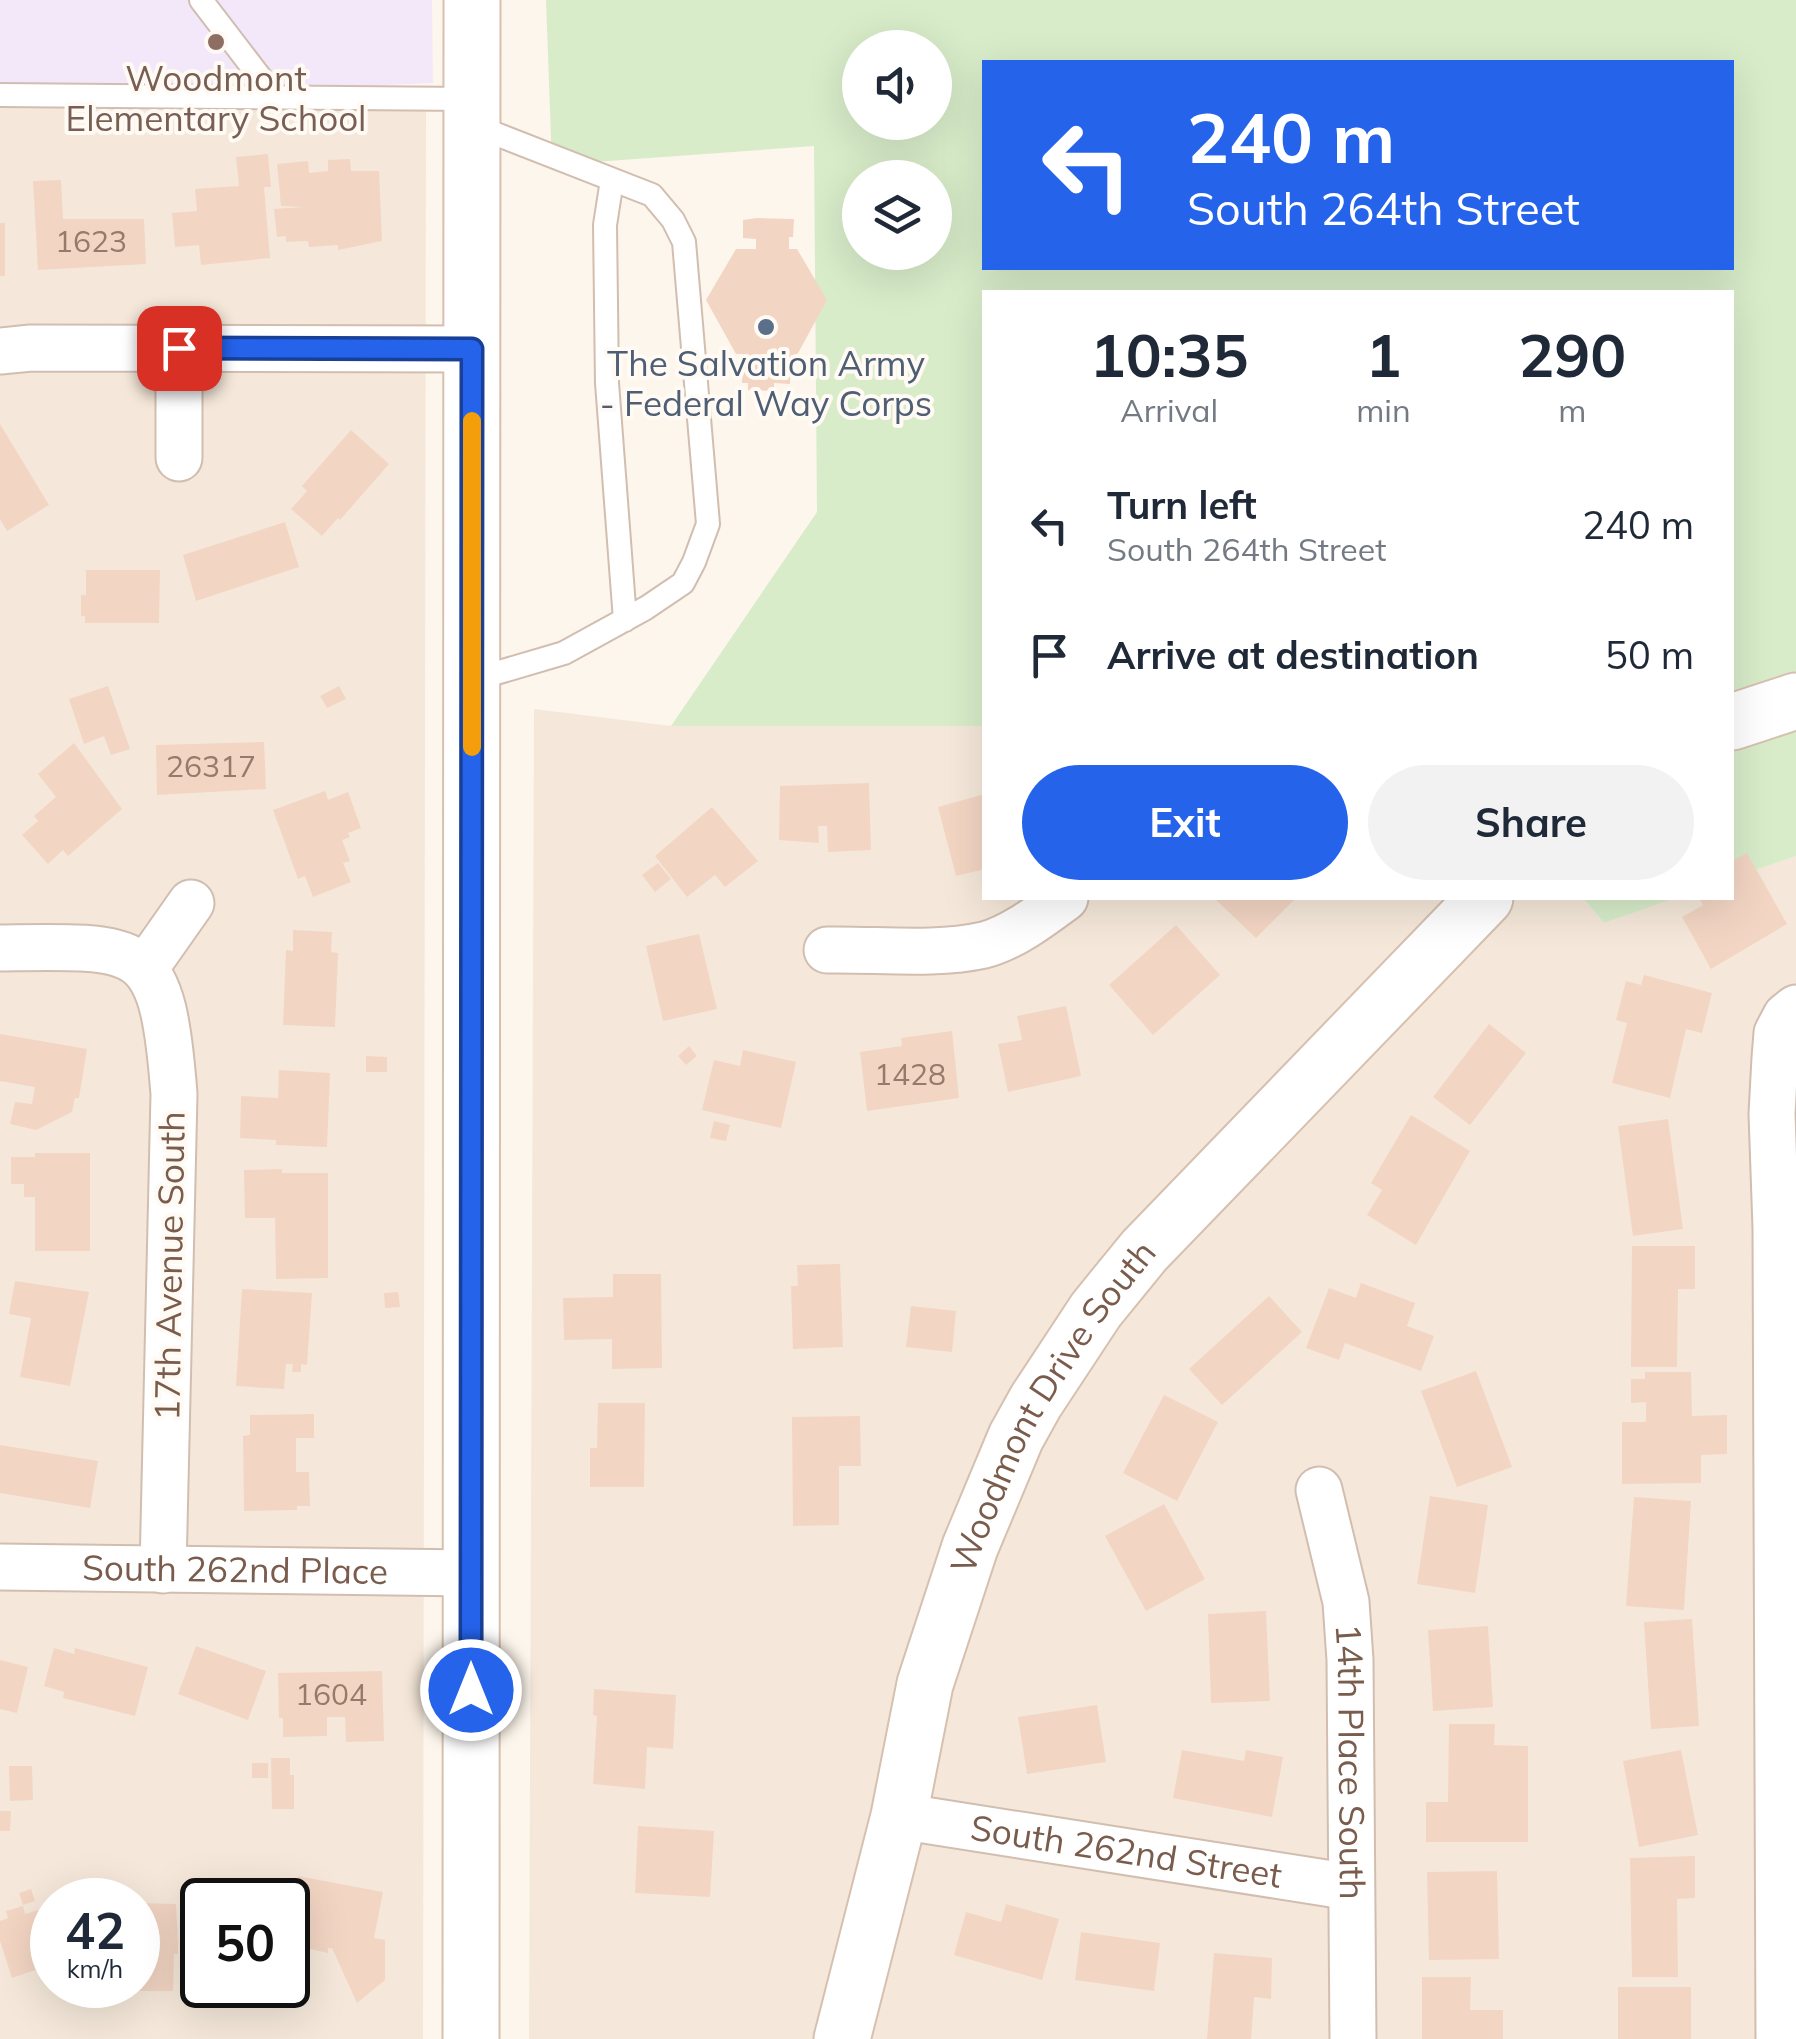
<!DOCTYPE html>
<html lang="en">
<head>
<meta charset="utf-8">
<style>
	body { margin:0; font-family:Mulish,sans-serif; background:#f2f2f3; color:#1f2937; height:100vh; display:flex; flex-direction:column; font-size:38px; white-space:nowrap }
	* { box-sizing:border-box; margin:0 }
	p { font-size:32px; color:#747a83 }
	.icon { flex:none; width:55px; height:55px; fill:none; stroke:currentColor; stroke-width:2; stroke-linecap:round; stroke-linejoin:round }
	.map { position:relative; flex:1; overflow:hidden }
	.sheet { position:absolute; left:982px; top:290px; width:752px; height:610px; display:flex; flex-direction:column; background:#fff; border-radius:0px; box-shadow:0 10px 40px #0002 }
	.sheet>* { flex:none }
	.top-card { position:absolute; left:982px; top:60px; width:752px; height:210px; border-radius:0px; box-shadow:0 10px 40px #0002; background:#2563eb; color:#fff; overflow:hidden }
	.fabs { position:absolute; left:842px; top:30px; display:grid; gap:20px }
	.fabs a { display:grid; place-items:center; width:110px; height:110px; border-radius:50%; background:#fff; box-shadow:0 10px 40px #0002; font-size:50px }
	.speed { position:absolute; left:30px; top:1878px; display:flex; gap:20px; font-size:50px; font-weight:700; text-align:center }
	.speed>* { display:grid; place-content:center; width:130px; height:130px; border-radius:50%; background:#fff; box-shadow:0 10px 40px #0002; line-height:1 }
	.speed small { font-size:25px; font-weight:400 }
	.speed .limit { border:5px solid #111; border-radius:15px; background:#fff; color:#111 }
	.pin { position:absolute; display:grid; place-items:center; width:85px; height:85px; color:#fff; margin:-42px; border-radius:20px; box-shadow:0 5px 15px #0006 }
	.me { position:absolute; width:110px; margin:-55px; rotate:0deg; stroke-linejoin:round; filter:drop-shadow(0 0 8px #0008) }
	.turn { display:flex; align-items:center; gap:35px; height:210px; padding:0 40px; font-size:45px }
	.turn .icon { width:130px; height:130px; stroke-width:2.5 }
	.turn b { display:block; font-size:70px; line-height:85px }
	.eta { display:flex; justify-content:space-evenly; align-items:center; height:170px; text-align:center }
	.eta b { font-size:60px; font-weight:700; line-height:70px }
	.cta { display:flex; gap:20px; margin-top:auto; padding:20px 40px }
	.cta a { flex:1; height:115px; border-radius:60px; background:#2563eb; color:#fff; font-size:40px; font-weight:700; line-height:115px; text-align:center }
	.cta a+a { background:#f2f2f3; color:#1f2937 }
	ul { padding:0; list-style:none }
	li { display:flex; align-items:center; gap:30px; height:130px; padding:0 40px }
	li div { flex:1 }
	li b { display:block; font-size:38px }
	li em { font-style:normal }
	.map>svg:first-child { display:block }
</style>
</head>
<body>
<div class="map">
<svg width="1796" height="2039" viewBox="0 0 1796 2039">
	<rect width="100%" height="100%" fill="#fdf6ec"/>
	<path fill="#f5e8da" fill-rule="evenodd" d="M426,99l-3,1940h-423v-1932zM52,1900h86v85h-86zM202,1900h86v85h-86z
		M534,709l137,17h314v172h598l21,25 72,-25h56l1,-20 63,-22v1183h-1267z"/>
	<path fill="#f3e8fa" d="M0,0h432l1,83 -433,19z"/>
	<path fill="#d8ecc9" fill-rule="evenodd" d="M546,0h1250v856l-63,22 -1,-586h-747v434h-314l146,-214 -3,-366 -262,19zM860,48h75v74h-75zM985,62h747v206h-747zM860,178h75v74h-75z
		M1583,898h93l-72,25z"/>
	<path fill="#f3d5c3" d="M268,154l3,33h-7l6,71 -69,7 -2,-20 -24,2 -3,-34 25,-2 -2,-22 44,-3 -3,-29z
		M350,159l1,12h28l3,70 -44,9v-5l-29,2 -1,-6 -22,1v-6l-9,1 -3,-28 29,-2 -22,-1 -4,-42 31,-3 1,12 19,-2v-11z
		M61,180l2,39h81l2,45 -108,6 -5,-89z
		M757,218l37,1 -1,18h-4v12h8l30,51 -30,55h-6l-1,29 -16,-1v8l-26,-1v-7h-6l1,-29h-7l-30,-54 30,-51h20v-10l-13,-1v-18z
		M0,223h5v53h-5z
		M0,424l49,81 -42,26 -7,-12z
		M351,430l38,34 -49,56 -2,-2 -16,18 -31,-27 16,-18 -5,-5z
		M285,522l14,45 -103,34 -13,-46z
		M86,570h74l-1,53h-74v-7h-4v-21h5z
		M108,686l22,63 -19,6 -7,-19 -20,8 -15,-45z
		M339,686l7,13 -19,9 -7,-12z
		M264,742l2,47 -109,6 -1,-50z
		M74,743l48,66 -54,47 -5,-6 -15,14 -26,-29 16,-14 -4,-5 22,-19 -18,-23z
		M869,783l2,67 -43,2 -1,-26h-9l1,17 -40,-3 1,-54z
		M325,791l3,9 20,-8 13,36 -13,5 2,4 -8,3 8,21 -7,2 8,19 -38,15 -8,-21 -7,3 -25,-69z
		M985,794v75l-29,7 -18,-69z
		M712,807l46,54 -33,26 -10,-12 -28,22 -32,-41z
		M1747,853l40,71 -76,45 -29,-52 21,-12 -4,-7h33v-37z
		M658,863l13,16 -16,13 -13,-17z
		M1214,898h82l-40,40z
		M1176,925l44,50 -67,60 -44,-50z
		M293,930l39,2 -1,20 7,1 -3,74 -52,-2 3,-75 7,1z
		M699,934l18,75 -54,12 -17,-75z
		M1644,975l68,18 -10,40 -16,-4 -16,69 -58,-15 15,-60 -11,-3 10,-39 15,4z
		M1066,1006l15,70 -73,16 -10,-48 24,-4 -5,-24z
		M1489,1024l37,29 -56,72 -37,-28z
		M952,1031l7,67 -92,13 -7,-59 42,-6 -1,-8z
		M0,1034l87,15 -8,49h-4l-3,14 -36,18 -26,-6 5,-22 17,2 3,-17 -35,-6z
		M689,1046l8,10 -11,9 -8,-9z
		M743,1050l53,12 -15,66 -79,-18 12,-50 26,6z
		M366,1056l21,1v15h-21z
		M279,1070l51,3 -3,74 -51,-2v-5l-36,-2 1,-42 37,2z
		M1411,1115l59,36 -54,94 -49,-30 15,-25 -11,-7z
		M1668,1119l15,110 -50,7 -15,-110z
		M714,1121l16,4 -4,16 -16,-3z
		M35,1153h55v98h-55v-54h-11v-13h-13v-27h24z
		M282,1169v4h46v105l-52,1 -1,-61h-30l-1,-48z
		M1632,1246h63v43h-17l-1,78h-46z
		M840,1264l3,83 -50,2 -2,-63h7l-1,-21z
		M613,1274h48l1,94 -50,1v-30l-48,1 -1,-42 50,-1z
		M15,1281l74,11 -19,94 -50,-9 11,-59 -22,-4z
		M1361,1283l54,20 -8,23 27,10 -13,35 -76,-28 -6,17 -33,-12 23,-60 27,10z
		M242,1289l70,4 -5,72 -6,-1v8h-9l1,-8h-7l-2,25 -48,-3z
		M398,1292l2,15 -15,1 -1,-15z
		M1269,1296l33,36 -80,73 -33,-36z
		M911,1306l45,5 -4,41 -46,-5z
		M1476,1371l36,96 -55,20 -36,-96z
		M1645,1372h46l1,44 35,-1v39l-26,1v28l-79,1v-62h24v-20l-15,1v-24h14z
		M1164,1395l54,27 -41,79 -54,-28z
		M598,1403h47l-1,84h-54v-39h7z
		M314,1414v24h-18v34h13l1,34h-13v4l-53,1 -1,-75 7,-1v-20z
		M860,1416l1,50h-22v59l-46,1 -1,-109z
		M0,1445l98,16 -8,47 -90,-15z
		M1430,1496l58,9 -13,88 -58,-9z
		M1634,1497l57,4 -7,109 -58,-4z
		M1164,1504l41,75 -59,32 -41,-75z
		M1266,1611l4,90 -59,2 -3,-89z
		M1692,1619l7,107 -48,3 -7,-107z
		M1488,1626l5,81 -60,4 -5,-81z
		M196,1646l70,25 -18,49 -70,-26z
		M54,1648l20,6 1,-6 73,19 -13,49 -72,-18 1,-6 -20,-6z
		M0,1660l28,7 -11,46 -17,-4z
		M382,1671l2,70 -38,1 -1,-25h-18v19l-44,1v-19h-4l-1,-45z
		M594,1689l82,6 -3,54 -26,-2 -2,42 -52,-5 4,-68 -4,-1z
		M1097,1705l9,57 -79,12 -9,-57z
		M1449,1724h46l-1,21 34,1v96h-102v-40h22z
		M1182,1750l62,11 2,-11 37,7 -11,60 -99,-19z
		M1681,1750l17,85 -59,12 -16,-86z
		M271,1758h19v17h4v34h-22z
		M252,1763h16v15h-16z
		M9,1766h23l1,34 -23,1z
		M0,1811h11l-1,20h-10z
		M638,1826l76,5 -4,66 -75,-4z
		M1695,1856v42l-18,1 1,78h-46l-2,-119z
		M1497,1871l2,88 -70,1 -2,-88z
		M298,1876l85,16 -9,46 11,2v40l-28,23 -25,-55h-4v5l-31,-7 5,-29 -9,-1z
		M31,1889l4,12 -12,4 -4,-12z
		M138,1903l38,1 2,43v7h-4l-1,37h-34z
		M1006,1904l53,15 -17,61 -88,-25 12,-43 35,10z
		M23,1906l2,8 27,-8v48l-11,4 3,9 -32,11 -12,-37v-20l8,-3 -2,-7z
		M1081,1932l79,11 -6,48 -79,-11z
		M1214,1953l58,5 -1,41 -17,-2 -3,42h-44z
		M1422,1977h49l-1,33h33v29h-81z
		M1618,1987h73v52h-73z"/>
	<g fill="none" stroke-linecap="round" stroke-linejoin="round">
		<defs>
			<path id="lane" d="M201,0l75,98
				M0,95l472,4
				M612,180l-7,45 2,158 18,237
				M472,680l92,-27 82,-45 37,-25 11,-21 14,-38 -24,-282 -11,-22 -21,-25 -179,-70"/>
			<g id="street">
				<path d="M179,348v110"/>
				<path d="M0,351l31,-3 441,1"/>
				<path d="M0,948c145,-2 162,-8 174,146l-11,476"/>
				<path d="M827,950c51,-1 108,6 157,-5 28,-7 58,-30 81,-47"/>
				<path d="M146,967l45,-64"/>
				<path id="s1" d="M1319,1490l27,112 4,58 3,379"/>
				<path id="s2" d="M0,1567l471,6"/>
				<path id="s3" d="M899,1816l452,71"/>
				<path d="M1779,2039l-3,-811 -4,-114 3,-56 2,-25 9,-17 10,-8"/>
			</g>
			<g id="secondary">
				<path d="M1732,722l64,-21"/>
				<path d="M471,2039l1,-2039"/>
				<path id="s4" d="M842,2039l57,-223 26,-132 45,-137 46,-110 20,-36 60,-91 48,-59 341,-353"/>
			</g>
		</defs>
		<use href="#lane" stroke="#d1beb0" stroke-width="26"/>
		<use href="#street" stroke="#d1beb0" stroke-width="49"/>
		<use href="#secondary" stroke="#d6c0b0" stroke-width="59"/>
		<use href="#lane" stroke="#fff" stroke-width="22"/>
		<use href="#street" stroke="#fff" stroke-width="45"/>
		<use href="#secondary" stroke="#fff" stroke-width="55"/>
	</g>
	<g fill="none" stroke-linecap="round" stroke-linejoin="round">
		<defs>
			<path id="route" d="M179,348l293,1 -1,1341"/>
		</defs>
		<use href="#route" stroke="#184099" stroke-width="25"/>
		<use href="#route" stroke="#2563eb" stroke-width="18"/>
		<path stroke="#f59e0b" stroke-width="18" d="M472,421v326"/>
	</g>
	<circle fill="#8d6e63" stroke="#fffaf3" stroke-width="4" cx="216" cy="42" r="10"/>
	<circle fill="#5c6f8a" stroke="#fffaf3" stroke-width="4" cx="766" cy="327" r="10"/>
	<g text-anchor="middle" stroke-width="8" stroke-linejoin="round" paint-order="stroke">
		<g font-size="30" fill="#987a6a">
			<text x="91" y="252">1623</text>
			<text x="211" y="777">26317</text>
			<text x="910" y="1085">1428</text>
			<text x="331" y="1705">1604</text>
		</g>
		<g font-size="35" fill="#785e54" stroke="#fffaf3">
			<text x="216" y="91">Woodmont<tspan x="216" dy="40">Elementary School</tspan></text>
		</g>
		<g font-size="35" fill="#4e5e75" stroke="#fffaf3">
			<text x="766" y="376">The Salvation Army<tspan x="766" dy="40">- Federal Way Corps</tspan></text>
		</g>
		<g font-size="35" fill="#7a5c4d" stroke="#fffaf3">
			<text transform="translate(170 1266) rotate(-89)" y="12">17th Avenue South</text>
			<text dy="12" stroke="none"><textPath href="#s4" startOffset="672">Woodmont Drive South</textPath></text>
			<text dy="12" stroke="none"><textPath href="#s2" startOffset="235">South 262nd Place</textPath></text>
			<text dy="12" stroke="none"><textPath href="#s1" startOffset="275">14th Place South</textPath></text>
			<text dy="12" stroke="none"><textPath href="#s3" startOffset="230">South 262nd Street</textPath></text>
		</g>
	</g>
</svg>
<div class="fabs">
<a><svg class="icon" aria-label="sound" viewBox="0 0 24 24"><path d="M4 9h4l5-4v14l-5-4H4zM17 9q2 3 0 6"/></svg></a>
<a><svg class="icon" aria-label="layers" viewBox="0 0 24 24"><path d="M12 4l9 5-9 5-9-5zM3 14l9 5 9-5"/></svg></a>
</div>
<div class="speed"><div>42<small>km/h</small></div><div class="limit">50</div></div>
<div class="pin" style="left:179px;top:348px;background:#d93025"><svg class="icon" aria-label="arrive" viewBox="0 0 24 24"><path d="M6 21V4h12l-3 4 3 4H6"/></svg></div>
<svg class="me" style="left:471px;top:1690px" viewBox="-20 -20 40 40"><circle r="17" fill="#2563eb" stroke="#fff" stroke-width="3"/><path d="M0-11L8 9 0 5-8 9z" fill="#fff"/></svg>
<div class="top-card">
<div class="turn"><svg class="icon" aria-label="left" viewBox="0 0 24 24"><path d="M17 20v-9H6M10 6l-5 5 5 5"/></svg><div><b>240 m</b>South 264th Street</div></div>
</div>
<section class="sheet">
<div class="eta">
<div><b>10:35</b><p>Arrival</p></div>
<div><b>1</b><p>min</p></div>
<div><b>290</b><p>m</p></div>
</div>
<ul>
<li><svg class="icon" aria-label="left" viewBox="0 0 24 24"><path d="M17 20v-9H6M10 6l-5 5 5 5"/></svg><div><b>Turn left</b><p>South 264th Street</p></div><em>240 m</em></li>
<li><svg class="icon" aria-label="arrive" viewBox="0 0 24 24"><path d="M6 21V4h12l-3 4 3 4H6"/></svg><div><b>Arrive at destination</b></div><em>50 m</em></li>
</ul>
<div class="cta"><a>Exit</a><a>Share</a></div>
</section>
</div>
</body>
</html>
